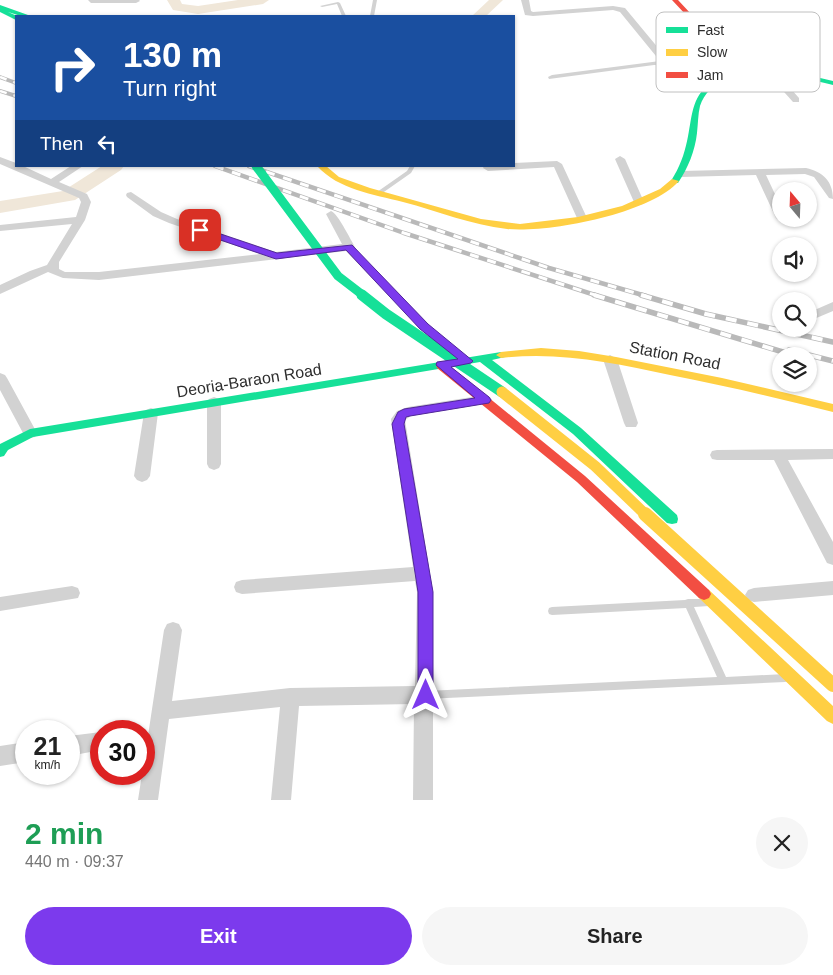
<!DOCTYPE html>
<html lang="en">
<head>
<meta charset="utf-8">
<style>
	body { margin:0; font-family:Helvetica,sans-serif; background:#f6f6f6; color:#222; height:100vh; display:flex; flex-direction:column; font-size:19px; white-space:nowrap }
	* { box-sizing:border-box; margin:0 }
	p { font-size:16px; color:#767676 }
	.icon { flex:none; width:28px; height:28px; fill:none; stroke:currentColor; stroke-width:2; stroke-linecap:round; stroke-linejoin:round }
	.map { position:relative; height:800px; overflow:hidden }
	.sheet { display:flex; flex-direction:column; background:#fff; flex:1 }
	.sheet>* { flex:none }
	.banner { position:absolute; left:15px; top:15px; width:500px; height:152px; border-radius:0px; box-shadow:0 1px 4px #0004; background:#1a4fa0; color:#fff; overflow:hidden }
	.needle { width:32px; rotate:341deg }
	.tools { position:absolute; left:772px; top:182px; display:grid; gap:10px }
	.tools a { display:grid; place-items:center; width:45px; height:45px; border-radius:50%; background:#fff; box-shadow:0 1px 4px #0004; font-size:25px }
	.speed { position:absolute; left:15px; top:720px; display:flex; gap:10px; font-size:25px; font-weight:700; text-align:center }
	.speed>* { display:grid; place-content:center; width:65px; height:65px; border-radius:50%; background:#fff; box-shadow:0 1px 4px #0004; line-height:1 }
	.speed small { font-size:12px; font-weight:400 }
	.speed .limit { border:8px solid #d22; background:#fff; color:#111 }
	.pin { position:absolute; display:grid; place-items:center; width:42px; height:42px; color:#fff; margin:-21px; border-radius:10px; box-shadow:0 2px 8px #0006 }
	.me { position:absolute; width:55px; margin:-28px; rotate:0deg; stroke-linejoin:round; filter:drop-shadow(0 0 4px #0008) }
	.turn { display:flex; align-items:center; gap:18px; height:105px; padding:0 25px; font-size:22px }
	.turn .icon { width:65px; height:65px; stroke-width:2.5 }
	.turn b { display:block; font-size:35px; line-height:42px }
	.then { display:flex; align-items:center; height:48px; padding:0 25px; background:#0003; gap:10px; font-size:19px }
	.round { display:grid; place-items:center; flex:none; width:52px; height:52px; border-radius:26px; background:#f6f6f6 }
	.summary { display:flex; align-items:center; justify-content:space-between; height:85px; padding:0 25px }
	h1 { font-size:30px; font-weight:800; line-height:38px; color:#1e9e55 }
	.cta { display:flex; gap:10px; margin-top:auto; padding:10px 25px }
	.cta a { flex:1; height:58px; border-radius:30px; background:#7c3aed; color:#fff; font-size:20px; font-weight:800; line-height:58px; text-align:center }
	.cta a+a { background:#f6f6f6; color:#222 }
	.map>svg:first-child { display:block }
</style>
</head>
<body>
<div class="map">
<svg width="833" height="800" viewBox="0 0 833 800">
	<rect width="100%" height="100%" fill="#fff"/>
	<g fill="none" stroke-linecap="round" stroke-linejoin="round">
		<path fill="#f0e7d9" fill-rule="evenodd" d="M167,0h13l2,4 16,2 40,-6h31l-6,4 -65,10 -25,-4z
			M489,0h14l-17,16h-14z
			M102,166h22l-3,4 -46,30 -75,13v-12l63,-10z"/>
		<path fill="#d2d2d2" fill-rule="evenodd" d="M373,0h4l-3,16h-4z
			M338,2l2,1 6,13h-4l-5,-12 -15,3 -2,-1z
			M410,166h5l-4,7 -30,21h-4v-2l30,-21z
			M688,599h18l3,1 1,3 -1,3 -15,1 32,70 59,-3 3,1 2,3 -2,3 -3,1 -359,17 -3,-1 -2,-3 2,-3 3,-1 291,-14 -31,-69 -134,7 -3,-1 -1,-3 1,-3 3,-1 133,-7z"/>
		<path fill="#d2d2d2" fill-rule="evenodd" d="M88,0h51l1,1 -4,2h-45z
			M521,0h8l2,11 2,1 80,-6 12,2 44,53 60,2 4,2 -4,2 -75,-2 -105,14 -1,-2 4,-2 108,-14 -40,-49 -7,-2 -80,6 -8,-1z
			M768,70h6l25,28v4h-6l-25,-28z
			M620,156l5,3 19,43 -1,2 -4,1 -5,-3 -19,-43z
			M0,157l16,6v3h7l28,13 20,-13h12l-24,16 28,12 4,8 -6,18 -26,42v7l6,3h34l161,-18 -91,-31 -16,-7 -26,-19 -1,-2 1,-2 4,-1 30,20 16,7 99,33 66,-8 -16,-30 5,-3c7,2 21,32 27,41l81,83 -6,4 -4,-1 -83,-87 -247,29 -36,-2 -15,-6 -48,22v-9l30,-14 17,-6 25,-41 -72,7v-6l76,-8 5,-15 -2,-4 -79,-34z
			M557,161l5,3 25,54 -1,2 -4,1 -5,-3 -23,-51 -66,4 -5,-3 1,-2h30v-3z
			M806,168c17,4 27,13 27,31l-4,-1 -15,-21 -9,-3 -39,1 15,32v12h5l-5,2 -5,-3 -20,-43 -75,2 -5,-3 5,-3z
			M833,302v9l-19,8 -5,-3 1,-4z
			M610,355l7,4 21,64 -2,4h-10l-2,-4 -21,-64z
			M0,373l5,2 2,3 30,55 -2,4 -5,1 -5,-1 -2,-4 -23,-43z
			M485,395l5,2 2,3 -2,3 -79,13 -6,4 28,172v98l2,5 -2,5v100h-20l1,-96 -115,2 -8,94h-20l9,-93 -111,12 -11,81h-20l4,-26h2v-12l20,-132 3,-6 6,-2 6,2 3,6 -10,71 118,-13 125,-2 2,-94 -2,-11 -173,13 -6,-2 -2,-5 2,-5 6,-2 171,-13 -22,-148 6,-8 11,-4z
			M214,397l5,2 2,3v62l-2,4 -5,2 -5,-2 -2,-4v-62l2,-3z
			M151,408l5,2 2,3 -8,63 -3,4 -5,2 -5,-2 -3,-4 10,-63 2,-3z
			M833,449v10l-45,1 45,82v23l-6,-2 -53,-103h-57l-5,-1 -2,-4 2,-4 5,-1z
			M833,581v14l-79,7 -6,-2 -3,-5 3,-5 6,-2z
			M72,586l6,2 2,5 -2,5 -78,13v-14z
			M101,732v18l-32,6v-20z
			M26,742v20l-26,4v-20z"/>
		<path fill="#16e098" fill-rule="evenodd" d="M0,5l28,10 1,1h-8l-13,-4 9,4 -1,4 -16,-8z
			M758,70l41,3 34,8v4c-36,-9 -116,-28 -133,21 -2,8 -2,18 -3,27 -2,18 -9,35 -19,50h-6l-1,-2c37,-56 -6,-101 87,-111z
			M501,352l4,1 1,2 -1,2 -13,3 89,68 96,87 1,4 -1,4 -5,1 -5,-1 -94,-89 -93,-72 -447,75 -25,13 -4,6 -4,1v-13l30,-15z"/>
		<path fill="#ffcf43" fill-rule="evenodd" d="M317,166h9l13,11 31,11 111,31 39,5 58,-7 44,-11 38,-17 12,-10 7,2c-29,33 -130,52 -172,48 -36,-4 -69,-18 -104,-27 -30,-8 -64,-12 -86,-36z
			M541,348l38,3 37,6 106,21 111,26v8c-54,-14 -108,-26 -163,-37 -56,-12 -111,-24 -169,-17l-5,-3 5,-3z
			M704,588l5,2 124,116v18l-6,-3 -128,-123 -2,-4 2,-4z"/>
		<path fill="#f24e42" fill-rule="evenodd" d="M672,0h6l27,29 33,44v2h-4l-33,-44z
			M441,361l4,1 140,114 124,114 2,4 -2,4 -5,2 -5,-2 -122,-116 -140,-114 -1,-3z"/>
		<defs>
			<path id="rail-far2" d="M0,77l16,6
				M0,91l16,5"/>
			<path id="rail-far1" d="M215,166l189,67 194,63
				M249,166l300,102 97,28"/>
			<path id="rail" d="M594,295l202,61
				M641,295l65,19 127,28
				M789,350l44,11"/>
		</defs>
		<use href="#rail-far2" stroke="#b9b9b9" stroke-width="4"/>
		<use href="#rail-far1" stroke="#b9b9b9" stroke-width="4.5"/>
		<use href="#rail" stroke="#b9b9b9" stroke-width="5.5"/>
		<use href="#rail-far2" stroke="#fff" stroke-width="2.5" stroke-dasharray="7" stroke-linecap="butt"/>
		<use href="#rail-far1" stroke="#fff" stroke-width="3" stroke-dasharray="9" stroke-linecap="butt"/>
		<use href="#rail" stroke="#fff" stroke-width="4" stroke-dasharray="11" stroke-linecap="butt"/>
		<path stroke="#16e098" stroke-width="9" d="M256,166l82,110 26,20"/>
		<path stroke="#16e098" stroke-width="11" d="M362,295l24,19 116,78"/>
		<path stroke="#ffcf43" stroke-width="11" d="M502,392l93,74 51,49"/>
		<path stroke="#ffcf43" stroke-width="14" d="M645,514l188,171"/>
	</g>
	<path fill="#7c3aed" stroke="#51269a" d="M200,227l77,26 75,-8 76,79 45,37 -2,2 -20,4 38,30 2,3 -2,3 -79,13 -4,1 -2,7 29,168v103l-2,5 -5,2 -6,-2 -2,-5v-103l-26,-168 6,-12 6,-3 71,-11 -39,-33 1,-3 21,-3 -38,-30 -74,-79 -70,9 -79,-27 -1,-2z"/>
	<g text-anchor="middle" stroke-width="5" stroke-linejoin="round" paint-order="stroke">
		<g font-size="16" fill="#2d2d2d" stroke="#fff">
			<text transform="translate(675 355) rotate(11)" y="6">Station Road</text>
			<text transform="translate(249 380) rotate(-9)" y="6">Deoria-Baraon Road</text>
		</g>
	</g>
	<rect x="656" y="12" width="164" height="80" rx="8" fill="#fff" stroke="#c0c0c0" stroke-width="1"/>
	<rect x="666" y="27" width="22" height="6" fill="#16e098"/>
	<rect x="666" y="49" width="22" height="7" fill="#ffcf43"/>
	<rect x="666" y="72" width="22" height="6" fill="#f24e42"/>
	<g font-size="14" fill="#2d2d2d">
		<text x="697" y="35">Fast</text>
		<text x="697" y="57">Slow</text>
		<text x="697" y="80">Jam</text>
	</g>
</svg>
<div class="tools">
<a><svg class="needle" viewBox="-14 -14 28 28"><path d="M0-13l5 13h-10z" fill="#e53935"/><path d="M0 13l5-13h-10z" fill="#767676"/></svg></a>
<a><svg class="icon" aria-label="sound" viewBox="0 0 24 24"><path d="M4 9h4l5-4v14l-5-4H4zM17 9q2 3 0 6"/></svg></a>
<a><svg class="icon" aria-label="search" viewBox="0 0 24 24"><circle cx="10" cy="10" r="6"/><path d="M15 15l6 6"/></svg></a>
<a><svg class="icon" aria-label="layers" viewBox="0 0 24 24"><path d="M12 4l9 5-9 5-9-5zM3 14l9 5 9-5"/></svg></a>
</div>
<div class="speed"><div>21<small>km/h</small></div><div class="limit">30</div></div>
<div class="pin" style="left:200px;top:230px;background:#d93025"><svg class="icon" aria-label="arrive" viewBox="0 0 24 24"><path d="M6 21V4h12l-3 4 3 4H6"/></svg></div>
<svg class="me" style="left:426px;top:695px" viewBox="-20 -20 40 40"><path d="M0-17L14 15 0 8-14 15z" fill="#7c3aed" stroke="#fff" stroke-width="4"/></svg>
<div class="banner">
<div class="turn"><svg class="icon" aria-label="right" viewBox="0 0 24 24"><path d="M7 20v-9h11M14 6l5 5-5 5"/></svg><div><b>130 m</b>Turn right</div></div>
<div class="then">Then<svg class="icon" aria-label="left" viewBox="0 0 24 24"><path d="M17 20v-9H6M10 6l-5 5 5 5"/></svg></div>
</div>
</div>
<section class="sheet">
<div class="summary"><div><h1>2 min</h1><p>440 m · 09:37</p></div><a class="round"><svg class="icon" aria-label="close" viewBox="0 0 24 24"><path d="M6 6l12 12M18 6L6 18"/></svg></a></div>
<div class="cta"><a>Exit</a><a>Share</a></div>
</section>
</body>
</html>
